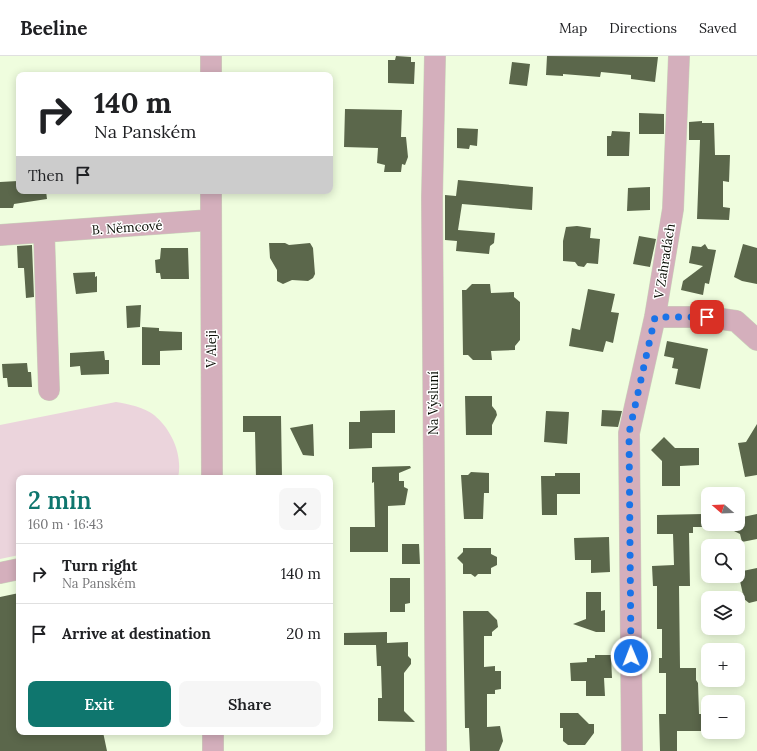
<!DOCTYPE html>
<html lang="en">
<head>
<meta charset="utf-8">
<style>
	body { margin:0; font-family:Lora,serif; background:#f6f6f6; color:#202124; height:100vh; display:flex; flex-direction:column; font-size:15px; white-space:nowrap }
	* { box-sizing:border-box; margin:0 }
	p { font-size:13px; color:#757577 }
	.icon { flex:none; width:22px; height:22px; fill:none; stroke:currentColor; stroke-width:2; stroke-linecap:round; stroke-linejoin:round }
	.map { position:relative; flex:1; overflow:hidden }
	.details { position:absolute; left:16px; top:419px; width:317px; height:260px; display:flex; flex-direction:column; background:#fff; border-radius:8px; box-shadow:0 2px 10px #0003 }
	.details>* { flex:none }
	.hud { position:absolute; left:16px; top:16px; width:317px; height:122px; border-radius:8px; box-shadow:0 2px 10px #0003; background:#fff; color:#202124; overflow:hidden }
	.needle { width:26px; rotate:289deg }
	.fabs { position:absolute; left:701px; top:431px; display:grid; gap:8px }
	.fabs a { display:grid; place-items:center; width:44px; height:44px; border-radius:8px; background:#fff; box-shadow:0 2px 10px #0003; font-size:20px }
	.pin { position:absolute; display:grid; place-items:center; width:34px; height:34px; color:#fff; margin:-17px; border-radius:8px; box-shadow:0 2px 6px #0006 }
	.me { position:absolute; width:44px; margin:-22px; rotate:359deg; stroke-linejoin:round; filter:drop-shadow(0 0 3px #0008) }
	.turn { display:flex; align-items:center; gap:14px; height:84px; padding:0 12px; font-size:18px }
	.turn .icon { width:52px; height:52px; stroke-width:2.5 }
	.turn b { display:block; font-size:28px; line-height:34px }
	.then { display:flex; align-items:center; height:38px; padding:0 12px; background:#0003; gap:8px; font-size:15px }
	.round { display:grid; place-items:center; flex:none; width:42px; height:42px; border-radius:8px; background:#f6f6f6 }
	.overview { display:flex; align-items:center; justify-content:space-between; height:68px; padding:0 12px }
	h1 { font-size:24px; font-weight:600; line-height:30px; color:#0f766e }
	.cta { display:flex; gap:8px; margin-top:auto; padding:8px 12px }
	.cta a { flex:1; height:46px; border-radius:8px; background:#0f766e; color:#fff; font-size:16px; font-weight:600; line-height:46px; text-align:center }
	.cta a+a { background:#f6f6f6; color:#202124 }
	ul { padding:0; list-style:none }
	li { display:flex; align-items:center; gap:12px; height:60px; padding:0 12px; border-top:1px solid #e0e0e0 }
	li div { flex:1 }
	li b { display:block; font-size:15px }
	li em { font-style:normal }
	header { display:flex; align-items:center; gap:24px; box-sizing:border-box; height:56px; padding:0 20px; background:#fff; border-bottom:1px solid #e0e0e0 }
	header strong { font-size:19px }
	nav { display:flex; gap:22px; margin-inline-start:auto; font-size:14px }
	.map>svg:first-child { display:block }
</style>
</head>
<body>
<header>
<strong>Beeline</strong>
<nav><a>Map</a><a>Directions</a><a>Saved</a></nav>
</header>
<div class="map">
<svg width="757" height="695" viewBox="0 0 757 695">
	<rect width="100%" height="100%" fill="#effdde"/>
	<path fill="#ebd4dc" d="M116,346c12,2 28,5 38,13 18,15 29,40 24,63h-159v77l-19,4v-134z"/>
	<path fill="#5b674b" d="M396,0l15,1v5h4l-1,22 -26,-1v-23h7z
		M547,0l111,1 -3,25 -24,-3v-4l-30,-3 -1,5 -37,-3v2l-17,-1z
		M512,6l18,2 -3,22 -18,-2z
		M345,53l57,1 -1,27h5l2,20 -3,8 -3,-1 -1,8h-17l1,-7 -8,-2 1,-15 -34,-1z
		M639,57l25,1v20h-25z
		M702,65v2h12l1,32h15l-1,27 -6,-1v26l7,1 -1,12 -32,-1 3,-79h-11v-18z
		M457,72l21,1 -1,17 -7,-1 -1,4 -12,-1z
		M612,75l18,1 -1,24h-22v-20h4z
		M458,124l75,7 -1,23 -70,-6 -4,26 37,3 -1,10 -4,3 -1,8 -33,-3 2,-20 -1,10 -12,-1v-45l11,1z
		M18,125v10h28l1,8 -33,5 -1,4h-13v-26z
		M650,131v23l-23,1 1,-23z
		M577,170l14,2 -1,10 10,1 -2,25 -11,-1 -3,4 -6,-1 -3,-4 -12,-1v-20l3,-14z
		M639,180l17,3 -6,28 -17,-3z
		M269,187h16l4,2 21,-2 3,5 2,26 -2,4 -5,3 -16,-1 -9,4 -6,-3v-11l-7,-12z
		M705,188l3,5 8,1 -7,34 -4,-1 -2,12 -22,-5 2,-9 20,-15 -14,-3 3,-17 9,1z
		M743,188l14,4v36l-15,-3 -8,-4z
		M32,189l2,52 -8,1 -2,-30h-6l-1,-22z
		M161,192h27l1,31h-28l-1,-6h-4l-1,-13 5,-1z
		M95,216v5l2,-1v16l-21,2 -3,-21z
		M472,228h18l1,9 23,-1v5l6,5v38l-5,6v4l-24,1 1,9h-19l-5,-5h-5l-1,-65h4z
		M588,233l27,5 -4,18 8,1 -6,30 -7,-2 -3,11 -34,-6 3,-18 8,2z
		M141,249l-1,22 -13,1 -1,-22z
		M142,271l17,1v3l23,1v18l-22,1v14h-18z
		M667,285l41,8 -8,40 -25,-5 3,-15 -6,-1 2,-10 -10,-2z
		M104,295l1,9h4v14l-28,1 -1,-9 -10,1v-14z
		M27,307l1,9h3l1,15h-24l-1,-9h-4l-1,-14z
		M465,340h27v10l4,5 1,4 -5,10v10h-26z
		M395,354v23h-23v15l-23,1v-27h11v-11z
		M602,354l20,1 -4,16 -17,-1z
		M546,355l23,1 -2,32 -23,-2z
		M243,360h38l1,62h-26l-1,-46h-12z
		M313,368l1,32 -11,-1 -13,-27z
		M757,368v51l-12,2 -7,-34 8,-1z
		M664,381l11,11h24v17l-19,1v20h-18v-25l-11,-11z
		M410,410l1,2 -12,5v8h5v6l4,2 -3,16 -17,1v46h-38v-25h25l-1,-45 -2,1v-16z
		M471,416l18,1v20h-5l-1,26h-19l-3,-44h7z
		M555,417h25v21h-23v21h-15l-1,-39h14z
		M703,458v13h-10v6h-4l1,53h-11l1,82h16v12l2,3 1,31h4v17h-26v20h-17l-1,-37h7v-41h-7v-15h3v-29h-5v-43h-4l-1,-20 22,-1 -1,-31h-16v-19z
		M757,458v25l-15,3 -2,-8 -6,-3 4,-5v-8z
		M609,481l1,35 -19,1v-13h-16l-1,-22z
		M402,488h17l1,20h-18z
		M463,492h28v6l6,3v8l-6,3v6h-13l-3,3 -4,-3h-8v-10l-6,-6 6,-6z
		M757,512v33l-8,2 -5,-4 -6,-27z
		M390,522h20v25l-5,1v8h-15z
		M586,536h15v19l4,-1v22h-9l-23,-8 13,-5z
		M19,537v139h84l4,19h-107v-154z
		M463,555h25l9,9 1,7 -6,5v4h-8v31l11,-1v5h6v18l-6,1v4h-8v33l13,-1 3,15 -4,10h-29l-1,-23h-4z
		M387,576v11l21,-1v14l3,3v5l-7,9v38l11,11 -37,-1v-23h4l-1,-32h-4l-1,-21h-32v-12z
		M595,599h16l1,23h-8l1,18h-19v-15h-15l-1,-18 17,-1v-4h8z
		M560,657h18l11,11h5v9l-9,12h-17l-5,-4v-13h-3z"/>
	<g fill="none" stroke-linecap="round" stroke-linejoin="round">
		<defs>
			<path id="minor" d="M435,0l-3,142 4,553
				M211,19v-19
				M211,135l1,287
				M44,177l5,157
				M0,179l210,-15
				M655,261h52l29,4 21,19
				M0,517l19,-4
				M213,676v19
				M632,695l-3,-318 26,-116 18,-108 6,-153"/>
		</defs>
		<use href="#minor" stroke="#cad7bb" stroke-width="22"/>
		<use href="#minor" stroke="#d4afbc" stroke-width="21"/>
	</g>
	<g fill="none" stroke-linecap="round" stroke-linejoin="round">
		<path stroke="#1a73e8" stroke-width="7" stroke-dasharray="0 12.6" d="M631,600l-2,-223 26,-116h52"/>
	</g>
	<g text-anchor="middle" stroke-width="3" stroke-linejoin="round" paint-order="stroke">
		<g font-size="13" fill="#0a0e05" stroke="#fff">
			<text transform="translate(127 171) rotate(-4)" y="5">B. Němcové</text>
			<text transform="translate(664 205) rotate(-81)" y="5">V Zahradách</text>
			<text transform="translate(211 293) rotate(-90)" y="5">V Aleji</text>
			<text transform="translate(433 347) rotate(-90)" y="5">Na Výsluní</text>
		</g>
	</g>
</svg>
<div class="fabs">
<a><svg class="needle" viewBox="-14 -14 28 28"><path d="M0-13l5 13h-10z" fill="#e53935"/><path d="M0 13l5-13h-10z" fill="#757577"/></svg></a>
<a><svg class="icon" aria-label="search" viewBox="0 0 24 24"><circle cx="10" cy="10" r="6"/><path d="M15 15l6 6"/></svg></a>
<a><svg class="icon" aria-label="layers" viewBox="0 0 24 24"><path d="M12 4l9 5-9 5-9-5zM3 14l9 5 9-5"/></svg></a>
<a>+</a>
<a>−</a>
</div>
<div class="pin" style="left:707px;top:261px;background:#d93025"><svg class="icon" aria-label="arrive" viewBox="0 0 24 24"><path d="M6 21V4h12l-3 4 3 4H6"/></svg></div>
<svg class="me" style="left:631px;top:600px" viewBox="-20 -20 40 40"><circle r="17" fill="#1a73e8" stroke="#fff" stroke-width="3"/><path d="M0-11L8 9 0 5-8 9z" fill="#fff"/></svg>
<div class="hud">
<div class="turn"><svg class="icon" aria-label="right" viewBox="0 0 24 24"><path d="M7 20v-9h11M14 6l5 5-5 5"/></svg><div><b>140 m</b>Na Panském</div></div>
<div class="then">Then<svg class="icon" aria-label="arrive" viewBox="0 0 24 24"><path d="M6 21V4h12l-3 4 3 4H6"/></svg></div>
</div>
<section class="details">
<div class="overview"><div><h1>2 min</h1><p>160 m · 16:43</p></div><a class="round"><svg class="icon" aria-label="close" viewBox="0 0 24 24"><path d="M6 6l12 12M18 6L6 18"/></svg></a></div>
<ul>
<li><svg class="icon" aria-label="right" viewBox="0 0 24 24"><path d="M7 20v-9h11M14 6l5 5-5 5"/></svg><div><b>Turn right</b><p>Na Panském</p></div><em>140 m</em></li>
<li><svg class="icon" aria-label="arrive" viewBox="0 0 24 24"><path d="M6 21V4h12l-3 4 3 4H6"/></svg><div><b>Arrive at destination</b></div><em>20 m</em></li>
</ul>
<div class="cta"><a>Exit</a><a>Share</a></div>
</section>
</div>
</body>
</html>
